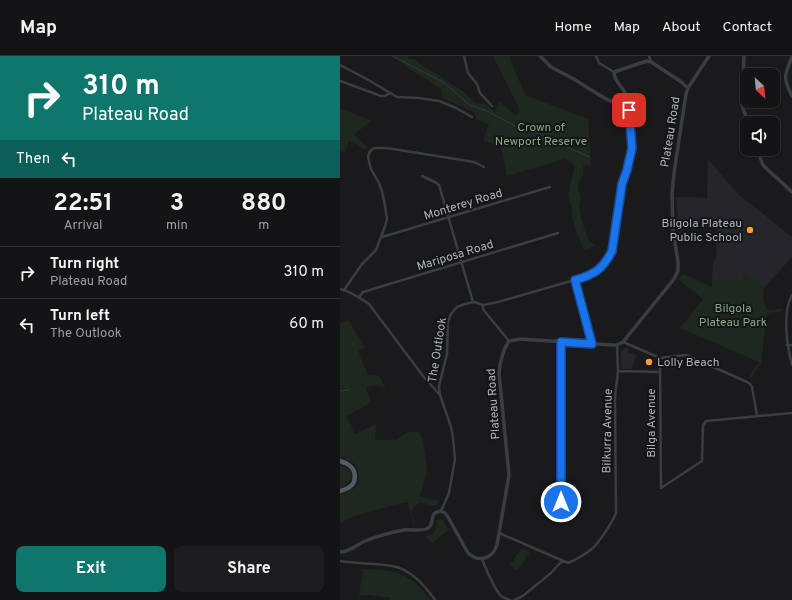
<!DOCTYPE html>
<html lang="en">
<head>
<meta charset="utf-8">
<style>
	body { margin:0; font-family:Overpass,sans-serif; background:#1d1d1f; color:#f1f3f6; height:100vh; display:flex; flex-direction:column; font-size:15px; white-space:nowrap }
	* { box-sizing:border-box; margin:0 }
	p { font-size:13px; color:#9d9ea1 }
	.icon { flex:none; width:22px; height:22px; fill:none; stroke:currentColor; stroke-width:2; stroke-linecap:round; stroke-linejoin:round }
	.map { position:relative; flex:1; overflow:hidden }
	.sheet { display:flex; flex-direction:column; background:#141416; width:340px }
	.sheet>* { flex:none }
	.hud { background:#0f766e; color:#fff; overflow:hidden }
	.needle { width:26px; rotate:154deg }
	.fabs { position:absolute; left:400px; top:12px; display:grid; gap:8px }
	.fabs a { display:grid; place-items:center; width:40px; height:40px; border-radius:8px; background:#141416; box-shadow:0 1px 3px #0004,0 0 0 1px #333335; font-size:20px }
	.pin { position:absolute; display:grid; place-items:center; width:34px; height:34px; color:#fff; margin:-17px; border-radius:8px; box-shadow:0 2px 6px #0006 }
	.me { position:absolute; width:44px; margin:-22px; rotate:0deg; stroke-linejoin:round; filter:drop-shadow(0 0 3px #0008) }
	.turn { display:flex; align-items:center; gap:14px; height:84px; padding:0 16px; font-size:18px }
	.turn .icon { width:52px; height:52px; stroke-width:2.5 }
	.turn b { display:block; font-size:28px; line-height:34px }
	.then { display:flex; align-items:center; height:38px; padding:0 16px; background:#0003; gap:8px; font-size:15px }
	.eta { display:flex; justify-content:space-evenly; align-items:center; height:68px; text-align:center }
	.eta b { font-size:24px; font-weight:700; line-height:28px }
	.button { display:flex; gap:8px; margin-top:auto; padding:8px 16px }
	.button a { flex:1; height:46px; border-radius:8px; background:#0f766e; color:#fff; font-size:16px; font-weight:700; line-height:46px; text-align:center }
	.button a+a { background:#1d1d1f; color:#f1f3f6 }
	ul { padding:0; list-style:none }
	li { display:flex; align-items:center; gap:12px; height:52px; padding:0 16px; border-top:1px solid #333335 }
	li div { flex:1 }
	li b { display:block; font-size:15px }
	li em { font-style:normal }
	header { display:flex; align-items:center; gap:24px; box-sizing:border-box; height:56px; padding:0 20px; background:#141416; border-bottom:1px solid #333335 }
	header strong { font-size:19px }
	nav { display:flex; gap:22px; margin-inline-start:auto; font-size:14px }
	main { display:flex; flex:1; min-height:0 }
	.map>svg:first-child { display:block }
</style>
</head>
<body>
<header>
<strong>Map</strong>
<nav><a>Home</a><a>Map</a><a>About</a><a>Contact</a></nav>
</header>
<main>
<section class="sheet">
<div class="hud">
<div class="turn"><svg class="icon" aria-label="right" viewBox="0 0 24 24"><path d="M7 20v-9h11M14 6l5 5-5 5"/></svg><div><b>310 m</b>Plateau Road</div></div>
<div class="then">Then<svg class="icon" aria-label="left" viewBox="0 0 24 24"><path d="M17 20v-9H6M10 6l-5 5 5 5"/></svg></div>
</div>
<div class="eta">
<div><b>22:51</b><p>Arrival</p></div>
<div><b>3</b><p>min</p></div>
<div><b>880</b><p>m</p></div>
</div>
<ul>
<li><svg class="icon" aria-label="right" viewBox="0 0 24 24"><path d="M7 20v-9h11M14 6l5 5-5 5"/></svg><div><b>Turn right</b><p>Plateau Road</p></div><em>310 m</em></li>
<li><svg class="icon" aria-label="left" viewBox="0 0 24 24"><path d="M17 20v-9H6M10 6l-5 5 5 5"/></svg><div><b>Turn left</b><p>The Outlook</p></div><em>60 m</em></li>
</ul>
<div class="button"><a>Exit</a><a>Share</a></div>
</section>
<div class="map">
<svg width="452" height="544" viewBox="0 0 452 544">
	<rect width="100%" height="100%" fill="#1a1a1d"/>
	<path fill="#26262a" d="M368,103l30,35 54,43v20l-28,31 -20,-16 -1,10 -31,-1 1,-21 3,-1 1,-36 -1,-2 -38,-1 -2,-23 31,1z
		M284,292h3l2,1 -1,3 9,3 -6,14h-10v-17z"/>
	<path fill="#1f281f" d="M51,0h17v3h6c3,2 6,5 10,7 5,4 11,6 16,10 7,5 14,10 21,14 5,3 9,9 14,13 3,1 7,0 9,1 4,1 7,5 11,7l5,-9 16,14 4,-6 -27,-54h16l16,39 63,24 3,47 -8,-1v11l-4,5 -1,9 2,5 1,4 -2,6 1,7v1l3,12 5,14 7,7 -11,4 -9,-22 -3,-13v-6l-4,-14 7,-29 -11,-7 -57,17 -6,-29 -18,-7 6,-16 -13,-5v-4l-2,-3 -32,-14 -1,-9 -21,-14 -14,-8 -1,-3z
		M0,52l32,13 -18,13 14,14 -2,2 -17,-10 -4,12 -5,-1z
		M404,216l20,16 -1,12 4,10 16,-1 -1,2 -15,2 -6,50 -10,15 -2,-1 10,-15 -79,-34 23,-29 -25,-20 5,-5 29,13v-6l31,1z
		M8,264l17,27 -7,4 10,24 11,1 7,12c-7,-2 -12,-3 -20,0l5,14 -3,1 1,1 -23,12 9,18 21,-10 -1,16h21l13,-8h9l5,7 4,32 -7,26 20,4 -5,5 -16,-4 -8,9 4,14h-1l-6,-22 -2,-1 -52,14 -14,7v-29c12,-4 21,-6 18,-21 0,-3 -2,-7 -4,-9 -3,-3 -10,-5 -14,-7v-134z
		M0,408c15,7 17,17 0,24z
		M102,463l6,11 -16,13 -7,-7c10,0 12,-7 12,-16z
		M182,492l8,4 -13,18 -7,-5z
		M23,513c33,1 46,3 68,31h-41l1,-2 -22,-3h-10z"/>
	<g fill="none" stroke-linecap="round" stroke-linejoin="round">
		<path stroke="#2e3c43" stroke-width="1" d="M52,0l51,26 27,23 19,7 24,13 38,13 20,11 19,8
			M0,335l9,-1"/>
		<path stroke="#3a3d42" stroke-width="2.5" d="M124,0l4,17 9,11 3,9 12,13
			M256,0l3,7 15,9
			M309,0l2,6
			M0,9l25,13 32,19 22,1 20,3 17,7 16,9
			M0,25l41,15h4l5,-3
			M82,120l13,6 4,3 34,117
			M42,181l168,-50
			M235,224l17,64
			M0,233c10,2 20,9 29,15l54,72 17,19
			M4,234l18,-26 14,-14 9,-24 2,-7 -2,-13 -3,-15 -3,-8 -8,-14 -3,-12 2,-6 4,-3h13l87,14 10,5
			M452,239c-10,18 -5,51 0,70
			M19,241l4,-5 195,-59
			M143,249v4l3,4 23,28
			M221,286v160
			M283,286l37,16 26,-3 61,27 3,2 2,3 5,29
			M447,289h5
			M320,302l1,130
			M278,315l42,1
			M321,432l41,-27 1,-35 3,-5 86,-8
			M101,455l8,-18 6,-34 -2,-21 -2,-11 -11,-32 -1,-9 8,-32 1,-32 3,-8 6,-7 8,-3 9,-2 9,3 15,-3 87,-25 7,-3 10,-7 5,-7 5,-9 5,-37 5,-30 5,-14 5,-22 -3,-37 -2,-11
			M159,477l69,30c7,-3 19,-10 25,-15 7,-7 19,-25 23,-35l-1,-116 3,-26 -1,-26
			M142,503c3,8 13,31 19,37 3,2 6,3 9,4
			M0,505c17,3 35,2 52,5 19,3 33,20 43,34
			M174,544l5,-2 5,-3 27,-22 11,-12"/>
		<path stroke="#3a3d42" stroke-width="3.5" d="M200,0l11,11 21,11 16,10 20,12 10,3 9,-3c0,-2 -1,-5 -2,-7 -3,-7 -11,-12 -11,-21l33,-11 4,1 29,19 8,7
			M404,0l-2,49 6,18
			M452,1c-8,19 -9,21 0,39
			M417,93l6,16 4,4 25,23
			M0,496c10,0 16,-7 25,-11 10,-4 28,-9 39,-11 6,-1 19,2 24,-2 8,-5 -1,-15 13,-17l4,2 3,4 20,36c11,10 24,6 29,-8l12,-70 -10,-102c1,-11 3,-22 10,-32l11,-2 92,6h5l6,-3 51,-63 4,-8v-9l-5,-32 -1,-36 2,-21 12,-79 2,-6 21,-32"/>
		<path stroke="#565a61" stroke-width="4.5" d="M0,405c3,1 6,2 9,4 6,4 8,14 3,20 -3,3 -8,5 -12,6"/>
	</g>
	<g fill="none" stroke-linecap="round" stroke-linejoin="round">
		<defs>
			<path id="route" d="M221,446v-160l31,2 -17,-64c19,-5 28,-11 37,-29l10,-67 5,-14 5,-22 -3,-38"/>
		</defs>
		<use href="#route" stroke="#114b97" stroke-width="10"/>
		<use href="#route" stroke="#1a73e8" stroke-width="7"/>
	</g>
	<g fill="#ff9d2f" stroke="#151518" stroke-width="1.5">
		<circle cx="410" cy="174" r="4"/>
		<circle cx="309" cy="306" r="4"/>
	</g>
	<g text-anchor="middle" stroke-width="4" stroke-linejoin="round" paint-order="stroke">
		<g font-size="12" fill="#84aa80" stroke="#151518">
			<text x="201" y="75">Crown of<tspan x="201" dy="14">Newport Reserve</tspan></text>
			<text x="393" y="256">Bilgola<tspan x="393" dy="14">Plateau Park</tspan></text>
		</g>
		<g font-size="12" fill="#abb3bd" stroke="#151518">
			<text transform="translate(330 76) rotate(-81)" y="4">Plateau Road</text>
			<text transform="translate(123 148) rotate(-17)" y="4">Monterey Road</text>
			<text transform="translate(115 199) rotate(-17)" y="4">Mariposa Road</text>
			<text transform="translate(97 294) rotate(-81)" y="4">The Outlook</text>
			<text transform="translate(153 348) rotate(-94)" y="4">Plateau Road</text>
			<text transform="translate(311 367) rotate(-90)" y="4">Bilga Avenue</text>
			<text transform="translate(267 375) rotate(-89)" y="4">Bilkurra Avenue</text>
		</g>
		<g font-size="12" fill="#abb3bd" stroke="#151518" text-anchor="end">
			<text x="402" y="171">Bilgola Plateau<tspan x="402" dy="14">Public School</tspan></text>
			<text x="317" y="310" text-anchor="start">Lolly Beach</text>
		</g>
	</g>
</svg>
<div class="fabs">
<a><svg class="needle" viewBox="-14 -14 28 28"><path d="M0-13l5 13h-10z" fill="#e53935"/><path d="M0 13l5-13h-10z" fill="#9d9ea1"/></svg></a>
<a><svg class="icon" aria-label="sound" viewBox="0 0 24 24"><path d="M4 9h4l5-4v14l-5-4H4zM17 9q2 3 0 6"/></svg></a>
</div>
<div class="pin" style="left:289px;top:54px;background:#d93025"><svg class="icon" aria-label="arrive" viewBox="0 0 24 24"><path d="M6 21V4h12l-3 4 3 4H6"/></svg></div>
<svg class="me" style="left:221px;top:446px" viewBox="-20 -20 40 40"><circle r="17" fill="#1a73e8" stroke="#fff" stroke-width="3"/><path d="M0-11L8 9 0 5-8 9z" fill="#fff"/></svg>
</div>
</main>
</body>
</html>
